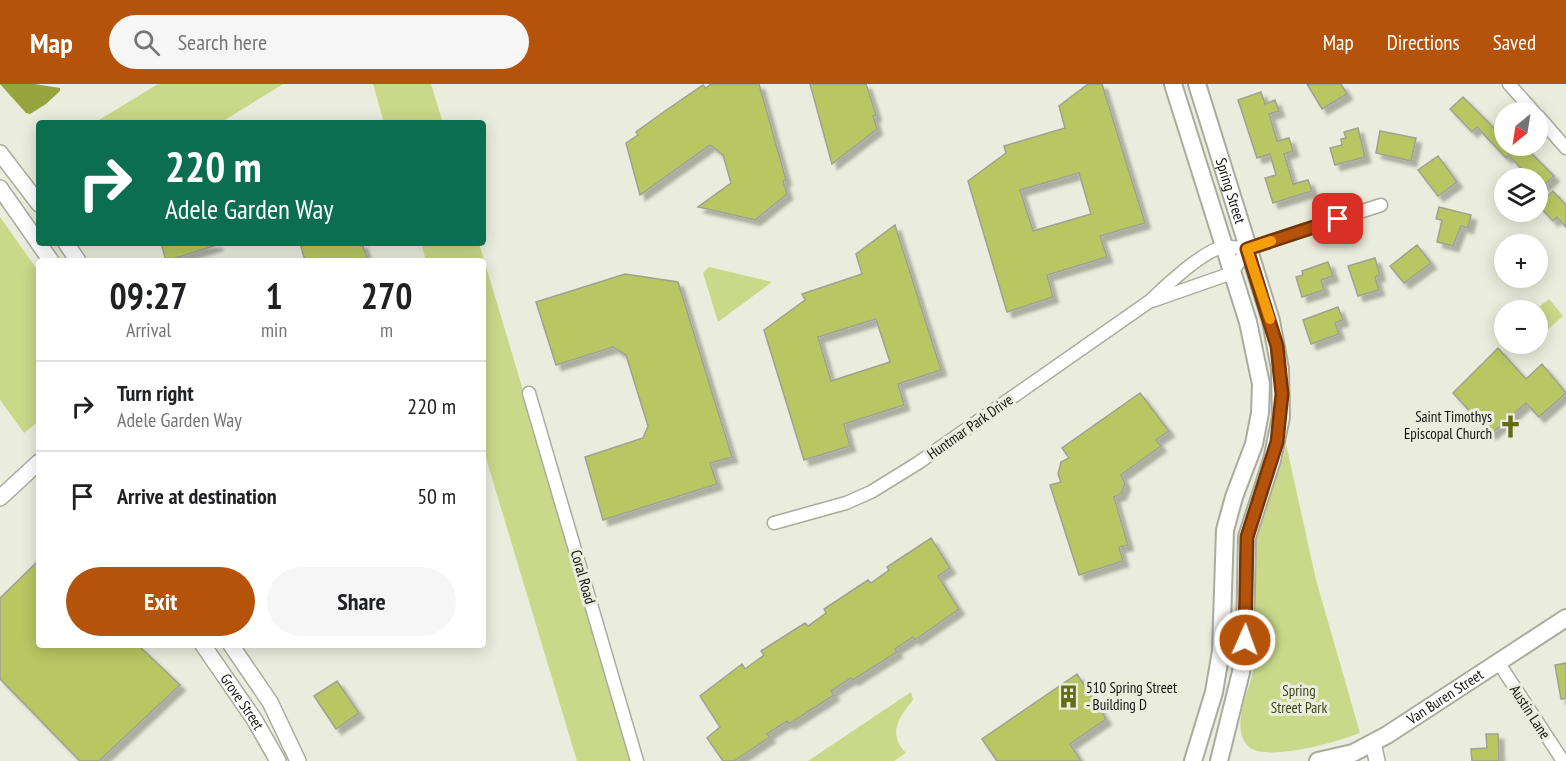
<!DOCTYPE html>
<html lang="en">
<head>
<meta charset="utf-8">
<style>
	body { margin:0; font-family:"PT Sans Narrow",sans-serif; background:#f6f6f6; color:#202124; height:100vh; display:flex; flex-direction:column; font-size:22px; white-space:nowrap }
	* { box-sizing:border-box; margin:0 }
	p { font-size:20px; color:#757577 }
	.icon { flex:none; width:33px; height:33px; fill:none; stroke:currentColor; stroke-width:2; stroke-linecap:round; stroke-linejoin:round }
	.map { position:relative; flex:1; overflow:hidden }
	.details { position:absolute; left:36px; top:174px; width:450px; height:390px; display:flex; flex-direction:column; background:#fff; border-radius:6px; box-shadow:0 3px 15px #0003 }
	.details>* { flex:none }
	.guide { position:absolute; left:36px; top:36px; width:450px; height:126px; border-radius:6px; box-shadow:0 3px 15px #0003; background:#0b6e4f; color:#fff; overflow:hidden }
	.needle { width:39px; rotate:210deg }
	.controls { position:absolute; left:1494px; top:18px; display:grid; gap:12px }
	.controls a { display:grid; place-items:center; width:54px; height:54px; border-radius:50%; background:#fff; box-shadow:0 3px 15px #0003; font-size:30px }
	.pin { position:absolute; display:grid; place-items:center; width:51px; height:51px; color:#fff; margin:-26px; border-radius:12px; box-shadow:0 3px 9px #0006 }
	.me { position:absolute; width:66px; margin:-33px; rotate:2deg; stroke-linejoin:round; filter:drop-shadow(0 0 4px #0008) }
	.turn { display:flex; align-items:center; gap:21px; height:126px; padding:0 30px; font-size:27px }
	.turn .icon { width:78px; height:78px; stroke-width:2.5 }
	.turn b { display:block; font-size:42px; line-height:51px }
	.eta { display:flex; justify-content:space-evenly; align-items:center; height:102px; text-align:center }
	.eta b { font-size:36px; font-weight:600; line-height:42px }
	.primary-button { display:flex; gap:12px; margin-top:auto; padding:12px 30px }
	.primary-button a { flex:1; height:69px; border-radius:36px; background:#b45309; color:#fff; font-size:24px; font-weight:600; line-height:69px; text-align:center }
	.primary-button a+a { background:#f6f6f6; color:#202124 }
	ul { padding:0; list-style:none }
	li { display:flex; align-items:center; gap:18px; height:90px; padding:0 30px; border-top:2px solid #e0e0e0 }
	li div { flex:1 }
	li b { display:block; font-size:22px }
	li em { font-style:normal }
	header { display:flex; align-items:center; gap:36px; box-sizing:border-box; height:84px; padding:0 30px; background:#b45309; color:#fff }
	header strong { font-size:28px }
	nav { display:flex; gap:33px; margin-inline-start:auto; font-size:21px }
	.search { width:420px; height:54px; background:#f6f6f6; display:flex; align-items:center; gap:15px; box-sizing:border-box; padding:0 21px; border-radius:33px; color:#757577; font-size:22px }
	.map>svg:first-child { display:block }
</style>
</head>
<body>
<header>
<strong>Map</strong>
<div class="search"><svg class="icon" aria-label="search" viewBox="0 0 24 24"><circle cx="10" cy="10" r="6"/><path d="M15 15l6 6"/></svg>Search here</div>
<nav><a>Map</a><a>Directions</a><a>Saved</a></nav>
</header>
<div class="map">
<svg width="1566" height="677" viewBox="0 0 1566 677">
	<defs>
		<filter id="shadow"><feDropShadow dx="5.5" dy="5.5" stdDeviation="1.5" flood-color="#0004"/></filter>
	</defs>
	<rect width="100%" height="100%" fill="#eaeddd"/>
	<path fill="#cad889" d="M158,0h125l-63,39h-126z
		M373,0h58l12,39h-59z
		M0,133l39,55v149l-15,12 -24,-33z
		M421,159h58l155,518h-57l-94,-313v-187h-57z
		M709,183l63,15 -54,40 -15,-49z
		M1549,215l14,17 -19,17 -6,-8v-15h-3z
		M1286,360l30,136 44,153c-23,9 -89,28 -110,15 -22,-19 0,-57 4,-81 8,-45 -5,-89 3,-132 6,-32 24,-59 29,-91z
		M911,608l2,8c-14,17 -26,34 -7,53l-12,8h-86z"/>
	<path fill="#96a43e" d="M0,0h35l25,4v3l-14,13 -16,10 -4,-1z"/>
	<path fill="#b8c762" stroke="#9fa293" stroke-width="1.5" fill-rule="evenodd" filter="url(#shadow)" d="M711,0h48l27,96 -3,1 4,13 -32,26 -57,-13 33,-24 -8,-28 -13,-10 -70,50 -14,-52 12,-8 -2,-3 29,-21 38,-26 3,3z
		M810,0h56l10,31 -3,1 4,13 -45,35z
		M1088,0h14l43,139 -45,13 7,21 -60,18 6,22 -46,15 -39,-131 38,-28 -2,-7 61,-18 -6,-22zM1079,89l12,41 -58,17 -13,-41z
		M1307,0h34l6,10 -25,15z
		M1261,8l4,12 10,-4 4,11 -10,3 8,27 12,-3 4,13 -9,3 9,30 15,-4 4,11 -39,12 -8,-25 11,-3 -6,-21 -13,4 -19,-58z
		M1463,13l31,31 10,-10v28h20l30,30 -12,11 -4,-9h-21l7,-6 -15,-17 -3,3 -29,-31 -5,5 -22,-23z
		M1358,44l7,29 -30,8 -5,-17 12,-3 -1,-6 5,-1 -2,-6z
		M1380,47l36,7 -5,23 -35,-8z
		M1438,72l19,26 -19,14 -20,-26z
		M1553,107l13,14v22l-9,-10 -4,4 -15,-16z
		M1439,123l32,8 -3,13 -7,-2 -8,20 -16,-4 5,-22 -6,-1z
		M895,141l46,145 -43,14 6,21 -60,19 6,22 -46,14 -40,-130 41,-30 -3,-6 60,-20 -6,-20zM876,235l14,43 -59,19 -13,-44z
		M161,159h56v2l-51,16z
		M300,159h62l6,18h-63z
		M1417,161l14,18 -27,20 -14,-17z
		M1375,174l5,17 -5,2 4,13 -21,6 -10,-30z
		M1328,178l5,14 -12,4 3,10 -22,7 -6,-20 7,-2 -1,-4z
		M625,190l53,8 54,175 -22,6 7,21 -114,36 -18,-63 58,-19 5,-12 -22,-71 -13,-8 -57,18 -20,-63z
		M1338,223l5,13 -8,3 4,11 -28,10 -8,-24z
		M1498,264l28,31 16,-15 24,29 -27,24 -13,-14 -35,31 -38,-41z
		M1140,309l29,38 -13,9 5,6 -40,29 4,8 -4,11 -7,3 14,48 -9,2 4,14 -44,14 -29,-90 11,-3 -3,-8 3,-12 8,-4 -7,-10z
		M931,454l19,30 -12,8 21,33 -44,31 -2,-3 -18,12 2,3 -44,28 -2,-2 -20,13 3,4 -45,29 -2,-3 -20,13 3,3 -36,24h-11l-16,-23 13,-11 -20,-31 42,-32 3,5 19,-14 -3,-4 44,-28 3,3 18,-13 -2,-4 44,-29 3,3 18,-13 -2,-3z
		M39,476v85h99l42,40 -81,76h-19l-80,-82v-81z
		M1566,579v35l-5,1 -6,-34z
		M1077,590l29,45 -36,25 11,17h-84l-15,-22z
		M337,597l22,32 -23,16 -22,-33z
		M1486,650h12l1,27h-27l-1,-12 16,-1z"/>
	<g fill="none" stroke-linecap="round" stroke-linejoin="round">
		<defs>
			<path id="minor" d="M1509,0l25,28
				M1538,32l28,32
				M1152,217l80,-28 15,-24
				M529,309l108,368
				M774,439l72,-20 25,-11 47,-29 232,-162c15,-15 53,-50 73,-54 7,-1 17,1 24,2l134,-44
				M1498,578l65,99"/>
			<g id="tertiary">
				<path d="M0,69l39,51"/>
				<path d="M0,104l51,73"/>
				<path d="M66,159l12,18"/>
				<path d="M0,414l39,-36"/>
				<path id="s1" d="M203,561l51,74 24,42"/>
				<path d="M231,561l39,57 28,59"/>
				<path d="M1373,658l4,19"/>
			</g>
			<g id="secondary">
				<path d="M1173,0l75,238 13,62 -1,29 -6,31 -20,53 -9,33 -4,121 -7,41 -21,69"/>
				<path id="s2" d="M1197,0l74,237 9,48 1,48 -9,43 -25,77 -2,103 -4,32 -22,89"/>
				<path id="s3" d="M1318,677l35,-8 34,-18 179,-117"/>
			</g>
		</defs>
		<use href="#minor" stroke="#a9ac9d" stroke-width="15"/>
		<use href="#tertiary" stroke="#a9ac9d" stroke-width="18"/>
		<use href="#secondary" stroke="#a9ac9d" stroke-width="20"/>
		<use href="#minor" stroke="#fff" stroke-width="12"/>
		<use href="#tertiary" stroke="#fff" stroke-width="15"/>
		<use href="#secondary" stroke="#fff" stroke-width="16"/>
	</g>
	<g fill="none" stroke-linecap="round" stroke-linejoin="round">
		<defs>
			<path id="route" d="M1245,556l2,-103 30,-95 5,-48 -5,-48 -30,-97 91,-30"/>
		</defs>
		<use href="#route" stroke="#753606" stroke-width="15"/>
		<use href="#route" stroke="#b45309" stroke-width="10"/>
		<path stroke="#f59e0b" stroke-width="10" d="M1270,235l-23,-70 24,-8"/>
	</g>
	<defs>
		<symbol id="church-bare" viewBox="-9 -9 18 18"><path d="M-1.2-6h2.4v3.5h3.3v2.4h-3.3V6h-2.4V-.1h-3.3v-2.4h3.3Z" fill="#636d15" stroke="#eaeddd" stroke-width="2.5" paint-order="stroke"/></symbol>
		<symbol id="building-bare" viewBox="-9 -9 18 18"><path d="M-4-6H4V6H1V3H-1V6H-4ZM-2.5-4.3h1.7v1.8h-1.7ZM.8-4.3h1.7v1.8H.8ZM-2.5-1h1.7V.8h-1.7ZM.8-1h1.7V.8H.8Z" fill="#636d15" stroke="#eaeddd" stroke-width="2.5" paint-order="stroke"/></symbol>
	</defs>
	<g fill-rule="evenodd">
		<use href="#church-bare" x="1494" y="326" width="33" height="33"/>
		<use href="#building-bare" x="1052" y="596" width="33" height="33"/>
	</g>
	<g text-anchor="middle" stroke-width="6" stroke-linejoin="round" paint-order="stroke">
		<g font-size="15" fill="#11120d" stroke="#eaeddd">
			<text dy="5" stroke="none"><textPath href="#s2" startOffset="112">Spring Street</textPath></text>
			<text transform="translate(970 343) rotate(-35)" y="5">Huntmar Park Drive</text>
			<text transform="translate(583 493) rotate(74)" y="5">Coral Road</text>
			<text dy="5" stroke="none"><textPath href="#s3" startOffset="144">Van Buren Street</textPath></text>
			<text dy="5" stroke="none"><textPath href="#s1" startOffset="69">Grove Street</textPath></text>
			<text transform="translate(1530 628) rotate(57)" y="5">Austin Lane</text>
		</g>
		<g font-size="15" fill="#11120d" stroke="#eaeddd" text-anchor="end">
			<text x="1492" y="338">Saint Timothys<tspan x="1492" dy="17">Episcopal Church</tspan></text>
			<text x="1086" y="609" text-anchor="start">510 Spring Street<tspan x="1086" dy="17">- Building D</tspan></text>
		</g>
		<g font-size="15" fill="#3e441a" stroke="#eaeddd">
			<text x="1299" y="612">Spring<tspan x="1299" dy="17">Street Park</tspan></text>
		</g>
	</g>
</svg>
<div class="controls">
<a><svg class="needle" viewBox="-14 -14 28 28"><path d="M0-13l5 13h-10z" fill="#e53935"/><path d="M0 13l5-13h-10z" fill="#757577"/></svg></a>
<a><svg class="icon" aria-label="layers" viewBox="0 0 24 24"><path d="M12 4l9 5-9 5-9-5zM3 14l9 5 9-5"/></svg></a>
<a>+</a>
<a>−</a>
</div>
<div class="pin" style="left:1338px;top:135px;background:#d93025"><svg class="icon" aria-label="arrive" viewBox="0 0 24 24"><path d="M6 21V4h12l-3 4 3 4H6"/></svg></div>
<svg class="me" style="left:1245px;top:556px" viewBox="-20 -20 40 40"><circle r="17" fill="#b45309" stroke="#fff" stroke-width="3"/><path d="M0-11L8 9 0 5-8 9z" fill="#fff"/></svg>
<div class="guide">
<div class="turn"><svg class="icon" aria-label="right" viewBox="0 0 24 24"><path d="M7 20v-9h11M14 6l5 5-5 5"/></svg><div><b>220 m</b>Adele Garden Way</div></div>
</div>
<section class="details">
<div class="eta">
<div><b>09:27</b><p>Arrival</p></div>
<div><b>1</b><p>min</p></div>
<div><b>270</b><p>m</p></div>
</div>
<ul>
<li><svg class="icon" aria-label="right" viewBox="0 0 24 24"><path d="M7 20v-9h11M14 6l5 5-5 5"/></svg><div><b>Turn right</b><p>Adele Garden Way</p></div><em>220 m</em></li>
<li><svg class="icon" aria-label="arrive" viewBox="0 0 24 24"><path d="M6 21V4h12l-3 4 3 4H6"/></svg><div><b>Arrive at destination</b></div><em>50 m</em></li>
</ul>
<div class="primary-button"><a>Exit</a><a>Share</a></div>
</section>
</div>
</body>
</html>
